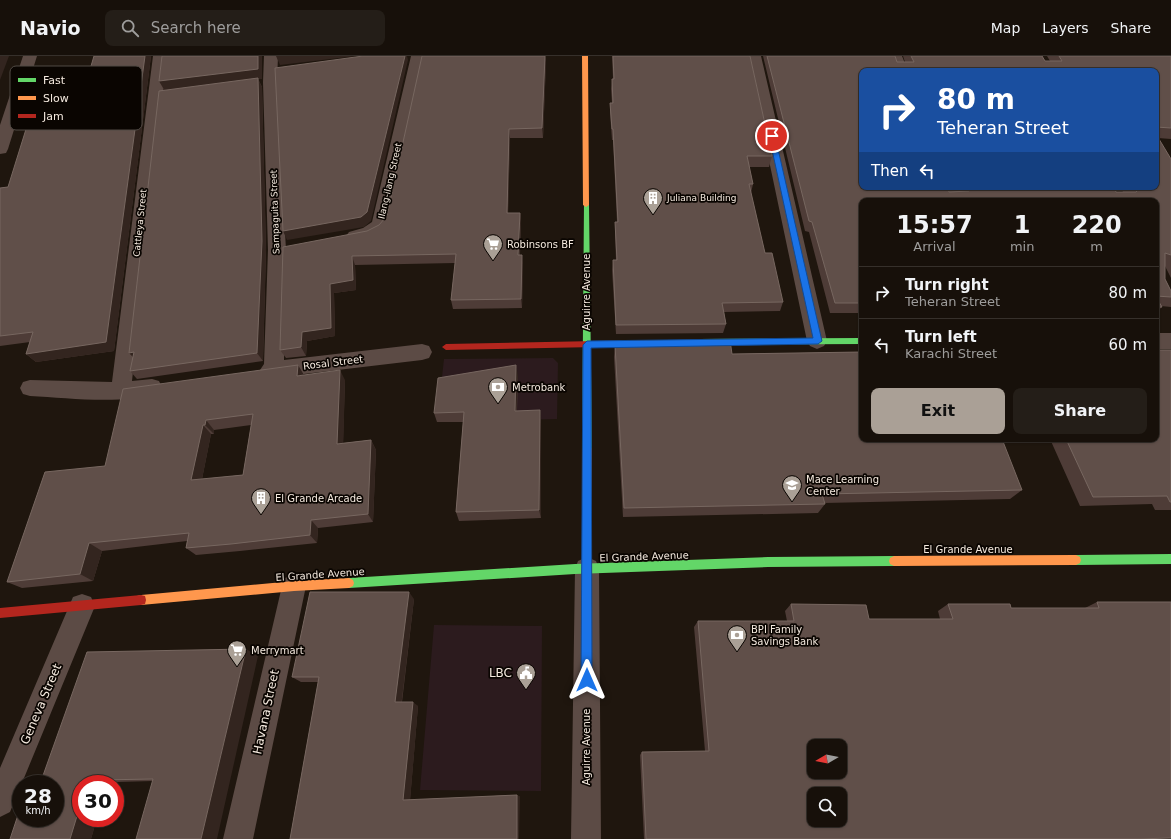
<!DOCTYPE html>
<html lang="en">
<head>
<meta charset="utf-8">
<style>
	body { margin:0; font-family:"DejaVu Sans",sans-serif; background:#241e18; color:#f1f3f6; height:100vh; display:flex; flex-direction:column; font-size:15px; white-space:nowrap }
	* { box-sizing:border-box; margin:0 }
	p { font-size:13px; color:#9e9d9c }
	.icon { flex:none; width:22px; height:22px; fill:none; stroke:currentColor; stroke-width:2; stroke-linecap:round; stroke-linejoin:round }
	.map { position:relative; flex:1; overflow:hidden }
	.panel { position:absolute; left:859px; top:142px; width:300px; height:244px; display:flex; flex-direction:column; background:#17100a; border-radius:8px; box-shadow:0 1px 3px #0004,0 0 0 1px #36302b }
	.panel>* { flex:none }
	.guide { position:absolute; left:859px; top:12px; width:300px; height:122px; border-radius:8px; box-shadow:0 1px 3px #0004,0 0 0 1px #36302b; background:#1a4fa0; color:#fff; overflow:hidden }
	.needle { width:26px; rotate:260deg }
	.controls { position:absolute; left:807px; top:683px; display:grid; gap:8px }
	.controls a { display:grid; place-items:center; width:40px; height:40px; border-radius:8px; background:#17100a; box-shadow:0 1px 3px #0004,0 0 0 1px #36302b; font-size:20px }
	.speed { position:absolute; left:12px; top:719px; display:flex; gap:8px; font-size:20px; font-weight:700; text-align:center }
	.speed>* { display:grid; place-content:center; width:52px; height:52px; border-radius:50%; background:#17100a; box-shadow:0 1px 3px #0004,0 0 0 1px #36302b; line-height:1 }
	.speed small { font-size:10px; font-weight:400 }
	.speed .limit { border:6px solid #d22; background:#fff; color:#111 }
	.pin { position:absolute; display:grid; place-items:center; width:34px; height:34px; color:#fff; margin:-17px; border:2px solid #fff; border-radius:50%; box-shadow:0 1px 4px #0007 }
	.me { position:absolute; width:44px; margin:-22px; rotate:0deg; stroke-linejoin:round; filter:drop-shadow(0 0 3px #0008) }
	.turn { display:flex; align-items:center; gap:14px; height:84px; padding:0 12px; font-size:18px }
	.turn .icon { width:52px; height:52px; stroke-width:2.5 }
	.turn b { display:block; font-size:28px; line-height:34px }
	.then { display:flex; align-items:center; height:38px; padding:0 12px; background:#0003; gap:8px; font-size:15px }
	.eta { display:flex; justify-content:space-evenly; align-items:center; height:68px; text-align:center }
	.eta b { font-size:24px; font-weight:700; line-height:28px }
	.action { display:flex; gap:8px; margin-top:auto; padding:8px 12px }
	.action a { flex:1; height:46px; border-radius:8px; background:#aaa096; color:#111; font-size:16px; font-weight:700; line-height:46px; text-align:center }
	.action a+a { background:#241e18; color:#f1f3f6 }
	ul { padding:0; list-style:none }
	li { display:flex; align-items:center; gap:12px; height:52px; padding:0 12px; border-top:1px solid #36302b }
	li div { flex:1 }
	li b { display:block; font-size:15px }
	li em { font-style:normal }
	header { display:flex; align-items:center; gap:24px; box-sizing:border-box; height:56px; padding:0 20px; background:#17100a; border-bottom:1px solid #36302b }
	header strong { font-size:19px }
	nav { display:flex; gap:22px; margin-inline-start:auto; font-size:14px }
	.search { width:280px; height:36px; background:#241e18; display:flex; align-items:center; gap:10px; box-sizing:border-box; padding:0 14px; border-radius:8px; color:#9e9d9c; font-size:15px }
	.map>svg:first-child { display:block }
</style>
</head>
<body>
<header>
<strong>Navio</strong>
<div class="search"><svg class="icon" aria-label="search" viewBox="0 0 24 24"><circle cx="10" cy="10" r="6"/><path d="M15 15l6 6"/></svg>Search here</div>
<nav><a>Map</a><a>Layers</a><a>Share</a></nav>
</header>
<div class="map">
<svg width="1171" height="783" viewBox="0 0 1171 783">
	<rect width="100%" height="100%" fill="#1f160e"/>
	<path fill="#2c1b1e" d="M553,302l5,5 -1,56 -120,3 7,-63z
		M434,569l108,1 -1,165 -121,-1z"/>
	<g fill="none" stroke-linecap="round" stroke-linejoin="round">
		<path fill="#5c4b45" fill-rule="evenodd" d="M23,0h14l-29,93 -2,4 -6,1v-29z
			M153,0h14l-35,325 20,-2 7,2 3,6 -3,6c-36,12 -90,5 -129,3l-7,-2 -3,-6 3,-6 7,-2 82,2z
			M264,0h14l-1,26 9,168 -2,110 138,-16 7,2 3,6 -3,6 -7,2 -152,18 -7,-2 -3,-6 4,-6 4,-114 -5,-168z
			M411,0h14l-36,168c-8,13 -26,20 -40,16l-3,-4 3,-4 14,-4 9,-6z
			M747,0h14l66,285 -3,5 -7,3 -7,-3 -3,-5z
			M888,0h14l6,15h-14z
			M940,131h16l6,14h-18z
			M1156,277h15v16h-15z
			M587,501l9,4 3,8 2,270h-30l4,-270 3,-8z
			M294,518l9,4 3,8 -53,253h-30l59,-253 3,-8z
			M82,538l9,3 4,9 -85,206 -10,5v-49l73,-171z"/>
		<path fill="#63d668" fill-rule="evenodd" d="M584,147h2l3,2 3,244 -2,3 -3,1 -3,-1 -2,-3z
			M862,282v6l-163,1 -4,-3 4,-3z
			M1171,498v10l-95,1 -4,-2 -1,-3 1,-3 4,-2z
			M894,500l4,2 1,3 -1,3 -4,2 -126,1 -193,7 -226,14 -4,-2 -1,-3 1,-3 4,-2 226,-14 193,-7z"/>
		<path fill="#ff974d" fill-rule="evenodd" d="M582,0h6l1,149 -3,2 -3,-2z
			M587,389l3,1 2,3v120l-1,3 -4,2 -4,-2 -1,-3v-120l2,-3z
			M1076,499l4,2 1,3 -1,3 -4,2 -182,1 -4,-2 -1,-3 1,-3 4,-2z
			M349,522l4,2 1,3 -1,3 -4,2 -55,3 -153,14 -4,-1 -1,-4 1,-4 4,-1 153,-14z"/>
		<path fill="#b3261e" fill-rule="evenodd" d="M647,284l4,3 -4,3 -201,4 -4,-3 4,-3z
			M141,539l4,1 1,4 -1,4 -4,1 -141,13v-10z"/>
	</g>
	<path fill="#4e3c37" fill-rule="evenodd" d="M94,0h57l-37,295 -78,11 -10,-8 4,-12 -30,4v-158l8,-1 67,-67z
		M162,0h100v23h-4l4,8 4,163 -3,111 -126,18 -7,-8 3,-14 -4,-4 35,-263 -5,-9z
		M545,0l1,6 -3,76h-33l-2,75h12l1,9 -1,33 3,9 -1,44 -69,1 -2,-9 4,-37 -100,2 1,25 -22,3 1,43 -28,5 -1,15 -20,2 -6,-8 87,-119 12,-6 6,-7 2,-3z
		M612,0h138l22,100 -3,11h-20l4,17 -2,9 14,60 18,49 -3,9 -56,1 2,12 -3,9 -107,1 -4,-64 1,-10h3l-1,-28v-10h2l-4,-82h-1l-2,-27v-10h2l-1,-14 1,-10h1z
		M763,0h132l2,6h8l-2,-6h139l3,5h5l-3,-5h124v83l-13,-1 13,21v119l-6,-12v13l6,12v16l-10,-1 1,1 -6,5v-111h-294v112h-32l-21,-81 -4,-1zM862,15h294v116h-36l3,5h-7l-2,-5h-157l2,5h-10z
		M617,285l115,13 129,-2 1,-2v89l160,51 -12,9 -186,4 1,1 -7,9 -195,4 -9,-160 1,-12h2z
		M1171,294v160h-16l-3,-6 -72,2 -30,-67h106z
		M304,319l41,5 -2,63 28,-3 5,10 -3,72 -55,6 -1,15 -77,8 -44,4 -10,-7 1,-7 -85,10 -9,30 -71,7 -15,-6 98,-116zM251,369l-8,50 -41,4 9,-45h3v-4z
		M518,320l-1,35 24,9v98l-82,3 -3,-9 7,-90h-26l-3,-9z
		M414,543l-12,103 16,4 -8,94 107,-5 3,2 -230,42 28,-157h-17l-9,-5z
		M1097,546h74l-36,237h-491l-4,-84 2,-3 63,-1 -11,-124 4,-6h89l-2,-10 6,-7 78,15h71l-2,-8 10,-7 63,4h74z
		M258,600l-105,125 -36,1 -2,7v-5h-34v34h16l-6,21h-81l45,-21v-34z"/>
	<path fill="#33251f" d="M0,0h9l-9,24z
		M145,0h6l-37,295 -78,11 -10,-8z
		M258,0h4v23h-4l4,8 4,163 -3,111 -6,-8 -92,-262 -6,-10z
		M276,0h80l-76,9z
		M405,0h2l1,4 -37,161 -7,6 -77,13 -4,-9z
		M545,0l1,6 -3,76 -1,-10z
		M509,73l1,9 -2,84 -1,-9z
		M520,157l1,9 -2,42 -1,-9z
		M522,199l1,9 -1,44 -1,-9z
		M352,200l3,9 1,25 -22,3 1,43 -28,5 -1,15 -5,-9 1,-15 28,-48z
		M134,296l3,9 -8,-8z
		M298,309l6,10 -7,1z
		M516,309l2,11 -2,45 -1,-10z
		M340,314l5,10 -2,73 -6,-9z
		M540,354l1,10v98l-2,-8z
		M206,364l8,10v4l-9,-9z
		M203,369l8,9 -11,55 -9,-9z
		M371,384l5,10 -3,72 -5,-8z
		M311,464l7,8 -1,15 -7,-8z
		M89,487l13,8 -9,30 -13,-7z
		M409,536l5,7 -13,108 -6,-5z
		M246,593l12,7 -41,183h-16z
		M413,646l5,4 -8,95 -7,-1z
		M98,724l19,2 -2,7v-5h-18z
		M517,739l3,2 -1,42h-2z
		M81,747v15h16l-6,21h-21z"/>
	<path fill="#604f49" stroke="#776760" fill-rule="evenodd" d="M94,0h51l-39,286 -80,12 7,-22 -33,4v-148l8,-1 19,-61 48,-6z
		M162,0h96v13l-99,12z
		M363,0h42l-38,156 -6,5 -78,14 -8,-163z
		M422,0h123l-3,72 -33,1 -2,84h13l-2,42h4l-1,44 -70,1 5,-46 -104,2 1,24 -23,4 1,44 -29,4 -1,15 -21,3 3,-103 84,-16 12,-6 6,-7 2,-3z
		M613,0h137l22,100h-25l6,28h-4l16,69h7l11,49 -61,1 4,21 -110,1 -3,-65h4l-2,-38h3l-5,-93h-1l-2,-26h3l-1,-24h2z
		M767,0h128l2,6h17l-3,-6h131l3,5h17l-3,-5h112v72l-15,-1v-56h-294v116h85l2,5 20,-1 -2,-4h147l2,5h20l1,-1 -3,-4h22v-53l15,25v96l-6,-2v26l6,12v6l-15,-1v-95h-294v102h-27l-23,-81 -3,-1z
		M258,22l4,163 -5,112 -127,18 4,-19 -5,1 30,-262z
		M1156,241l6,10h-6z
		M730,284l2,14 130,-2v87h140l20,51 -200,4 3,10 -201,4 -9,-163h3l-1,-4z
		M1156,294h15v152h-1l-3,-6 -74,1 -27,-58h90z
		M298,309l-1,11 43,-6 -3,74 34,-4 -3,74 -57,6 -1,15 -79,9 -45,4 3,-15 -100,10 -9,31 -73,8 38,-110 60,-6 18,-77zM253,358l-10,61 -52,5 12,-55h2l1,-5z
		M516,309l-1,46 25,-1 -1,100 -83,2 8,-100 -30,1 4,-35z
		M310,536h99l-14,110h18l-10,98 114,-5v44h-227l29,-162h-27z
		M1097,546h74v236l-36,1h-489l-4,-87 67,-1 -11,-130h96l-3,-17 75,1 3,14h84l-5,-15h62l1,4h88zM814,690h26v26h-26zM814,738h26v26h-26z
		M246,593l-45,190h-65l17,-60 -55,1 -1,4h-16v19l-11,36h-60l9,-27h2v6h34v-34h-15l47,-132z"/>
	<path fill="#1a73e8" stroke="#114b97" d="M770,78l5,2 47,205 -4,3 -227,4 1,332 -1,4 -4,2 -4,-2 -2,-4 2,-335 4,-4 226,-3 -44,-202z"/>
	<defs>
		<symbol id="building-pin" viewBox="-11 -11 22 30"><path d="M0 17L-7.5 6A9.5 9.5 0 1 1 7.5 6Z" fill="#aaa096" stroke="#0a0501"/><path d="M-4-6H4V6H1V3H-1V6H-4ZM-2.5-4.3h1.7v1.8h-1.7ZM.8-4.3h1.7v1.8H.8ZM-2.5-1h1.7V.8h-1.7ZM.8-1h1.7V.8H.8Z" fill="#fff"/></symbol>
		<symbol id="supermarket-pin" viewBox="-11 -11 22 30"><path d="M0 17L-7.5 6A9.5 9.5 0 1 1 7.5 6Z" fill="#aaa096" stroke="#0a0501"/><path d="M-6-5.5h2.5l.6 2H6L4.5 2H-2.5L-4.4-4H-6ZM-1.5 3.2a1.3 1.3 0 1 0 .1 0ZM3 3.2a1.3 1.3 0 1 0 .1 0Z" fill="#fff"/></symbol>
		<symbol id="bank-pin" viewBox="-11 -11 22 30"><path d="M0 17L-7.5 6A9.5 9.5 0 1 1 7.5 6Z" fill="#aaa096" stroke="#0a0501"/><path d="M-6-4H6V4H-6ZM0-2.3a2.3 2.3 0 1 0 0 4.6a2.3 2.3 0 1 0 0-4.6Z" fill="#fff"/></symbol>
		<symbol id="school-pin" viewBox="-11 -11 22 30"><path d="M0 17L-7.5 6A9.5 9.5 0 1 1 7.5 6Z" fill="#aaa096" stroke="#0a0501"/><path d="M0-5L7-2L0 1L-7-2ZM-4 1L0 2.5L4 1V4Q0 6-4 4Z" fill="#fff"/></symbol>
		<symbol id="civic-pin" viewBox="-11 -11 22 30"><path d="M0 17L-7.5 6A9.5 9.5 0 1 1 7.5 6Z" fill="#aaa096" stroke="#0a0501"/><path d="M-.6-6.5H3V-4.5H.6V-3L4-1V1h2V6H-6V1h2V-1L-.6-3ZM-1.2 2.5V6h2.4V2.5Z" fill="#fff"/></symbol>
	</defs>
	<g fill-rule="evenodd">
		<use href="#building-pin" x="642" y="131" width="22" height="30"/>
		<use href="#supermarket-pin" x="482" y="177" width="22" height="30"/>
		<use href="#bank-pin" x="487" y="320" width="22" height="30"/>
		<use href="#school-pin" x="781" y="418" width="22" height="30"/>
		<use href="#building-pin" x="250" y="431" width="22" height="30"/>
		<use href="#bank-pin" x="726" y="568" width="22" height="30"/>
		<use href="#supermarket-pin" x="226" y="583" width="22" height="30"/>
		<use href="#civic-pin" x="515" y="606" width="22" height="30"/>
	</g>
	<g text-anchor="middle" stroke-width="3.5" stroke-linejoin="round" paint-order="stroke">
		<g font-size="9" fill="#f5eadf" stroke="#0a0501">
			<text transform="translate(390 125) rotate(-77)" y="3">Ilang-ilang Street</text>
			<text transform="translate(275 156) rotate(-92)" y="3">Sampaguita Street</text>
			<text transform="translate(140 167) rotate(-84)" y="3">Cattleya Street</text>
		</g>
		<g font-size="9" fill="#f5eadf" stroke="#0a0501" text-anchor="start">
			<text x="667" y="145">Juliana Building</text>
		</g>
		<g font-size="10" fill="#f5eadf" stroke="#0a0501" text-anchor="start">
			<text x="507" y="192">Robinsons BF</text>
			<text x="512" y="335">Metrobank</text>
			<text x="806" y="427">Mace Learning<tspan x="806" dy="12">Center</tspan></text>
			<text x="275" y="446">El Grande Arcade</text>
			<text x="751" y="577">BPI Family<tspan x="751" dy="12">Savings Bank</tspan></text>
			<text x="251" y="598">Merrymart</text>
		</g>
		<g font-size="10" fill="#f5eadf" stroke="#0a0501">
			<text transform="translate(586 236) rotate(-90)" y="4">Aguirre Avenue</text>
			<text transform="translate(333 306) rotate(-7)" y="4">Rosal Street</text>
			<text x="968" y="497">El Grande Avenue</text>
			<text transform="translate(644 500) rotate(-2)" y="4">El Grande Avenue</text>
			<text transform="translate(320 518) rotate(-4)" y="4">El Grande Avenue</text>
			<text transform="translate(586 691) rotate(-90)" y="4">Aguirre Avenue</text>
		</g>
		<g font-size="12" fill="#f5eadf" stroke="#0a0501" text-anchor="end">
			<text x="512" y="621">LBC</text>
		</g>
		<g font-size="12" fill="#f5eadf" stroke="#0a0501">
			<text transform="translate(41 648) rotate(-67)" y="4">Geneva Street</text>
			<text transform="translate(266 656) rotate(-78)" y="4">Havana Street</text>
		</g>
	</g>
	<rect x="10" y="10" width="132" height="64" rx="6" fill="#0a0501" stroke="#504a44" stroke-width="1"/>
	<rect x="18" y="22" width="18" height="4" fill="#63d668"/>
	<rect x="18" y="40" width="18" height="4" fill="#ff974d"/>
	<rect x="18" y="58" width="18" height="4" fill="#b3261e"/>
	<g font-size="11" fill="#f5eadf">
		<text x="43" y="28">Fast</text>
		<text x="43" y="46">Slow</text>
		<text x="43" y="64">Jam</text>
	</g>
</svg>
<div class="controls">
<a><svg class="needle" viewBox="-14 -14 28 28"><path d="M0-13l5 13h-10z" fill="#e53935"/><path d="M0 13l5-13h-10z" fill="#9e9d9c"/></svg></a>
<a><svg class="icon" aria-label="search" viewBox="0 0 24 24"><circle cx="10" cy="10" r="6"/><path d="M15 15l6 6"/></svg></a>
</div>
<div class="speed"><div>28<small>km/h</small></div><div class="limit">30</div></div>
<div class="pin" style="left:772px;top:80px;background:#d93025"><svg class="icon" aria-label="arrive" viewBox="0 0 24 24"><path d="M6 21V4h12l-3 4 3 4H6"/></svg></div>
<svg class="me" style="left:587px;top:624px" viewBox="-20 -20 40 40"><path d="M0-17L14 15 0 8-14 15z" fill="#1a73e8" stroke="#fff" stroke-width="4"/></svg>
<div class="guide">
<div class="turn"><svg class="icon" aria-label="right" viewBox="0 0 24 24"><path d="M7 20v-9h11M14 6l5 5-5 5"/></svg><div><b>80 m</b>Teheran Street</div></div>
<div class="then">Then<svg class="icon" aria-label="left" viewBox="0 0 24 24"><path d="M17 20v-9H6M10 6l-5 5 5 5"/></svg></div>
</div>
<section class="panel">
<div class="eta">
<div><b>15:57</b><p>Arrival</p></div>
<div><b>1</b><p>min</p></div>
<div><b>220</b><p>m</p></div>
</div>
<ul>
<li><svg class="icon" aria-label="right" viewBox="0 0 24 24"><path d="M7 20v-9h11M14 6l5 5-5 5"/></svg><div><b>Turn right</b><p>Teheran Street</p></div><em>80 m</em></li>
<li><svg class="icon" aria-label="left" viewBox="0 0 24 24"><path d="M17 20v-9H6M10 6l-5 5 5 5"/></svg><div><b>Turn left</b><p>Karachi Street</p></div><em>60 m</em></li>
</ul>
<div class="action"><a>Exit</a><a>Share</a></div>
</section>
</div>
</body>
</html>
